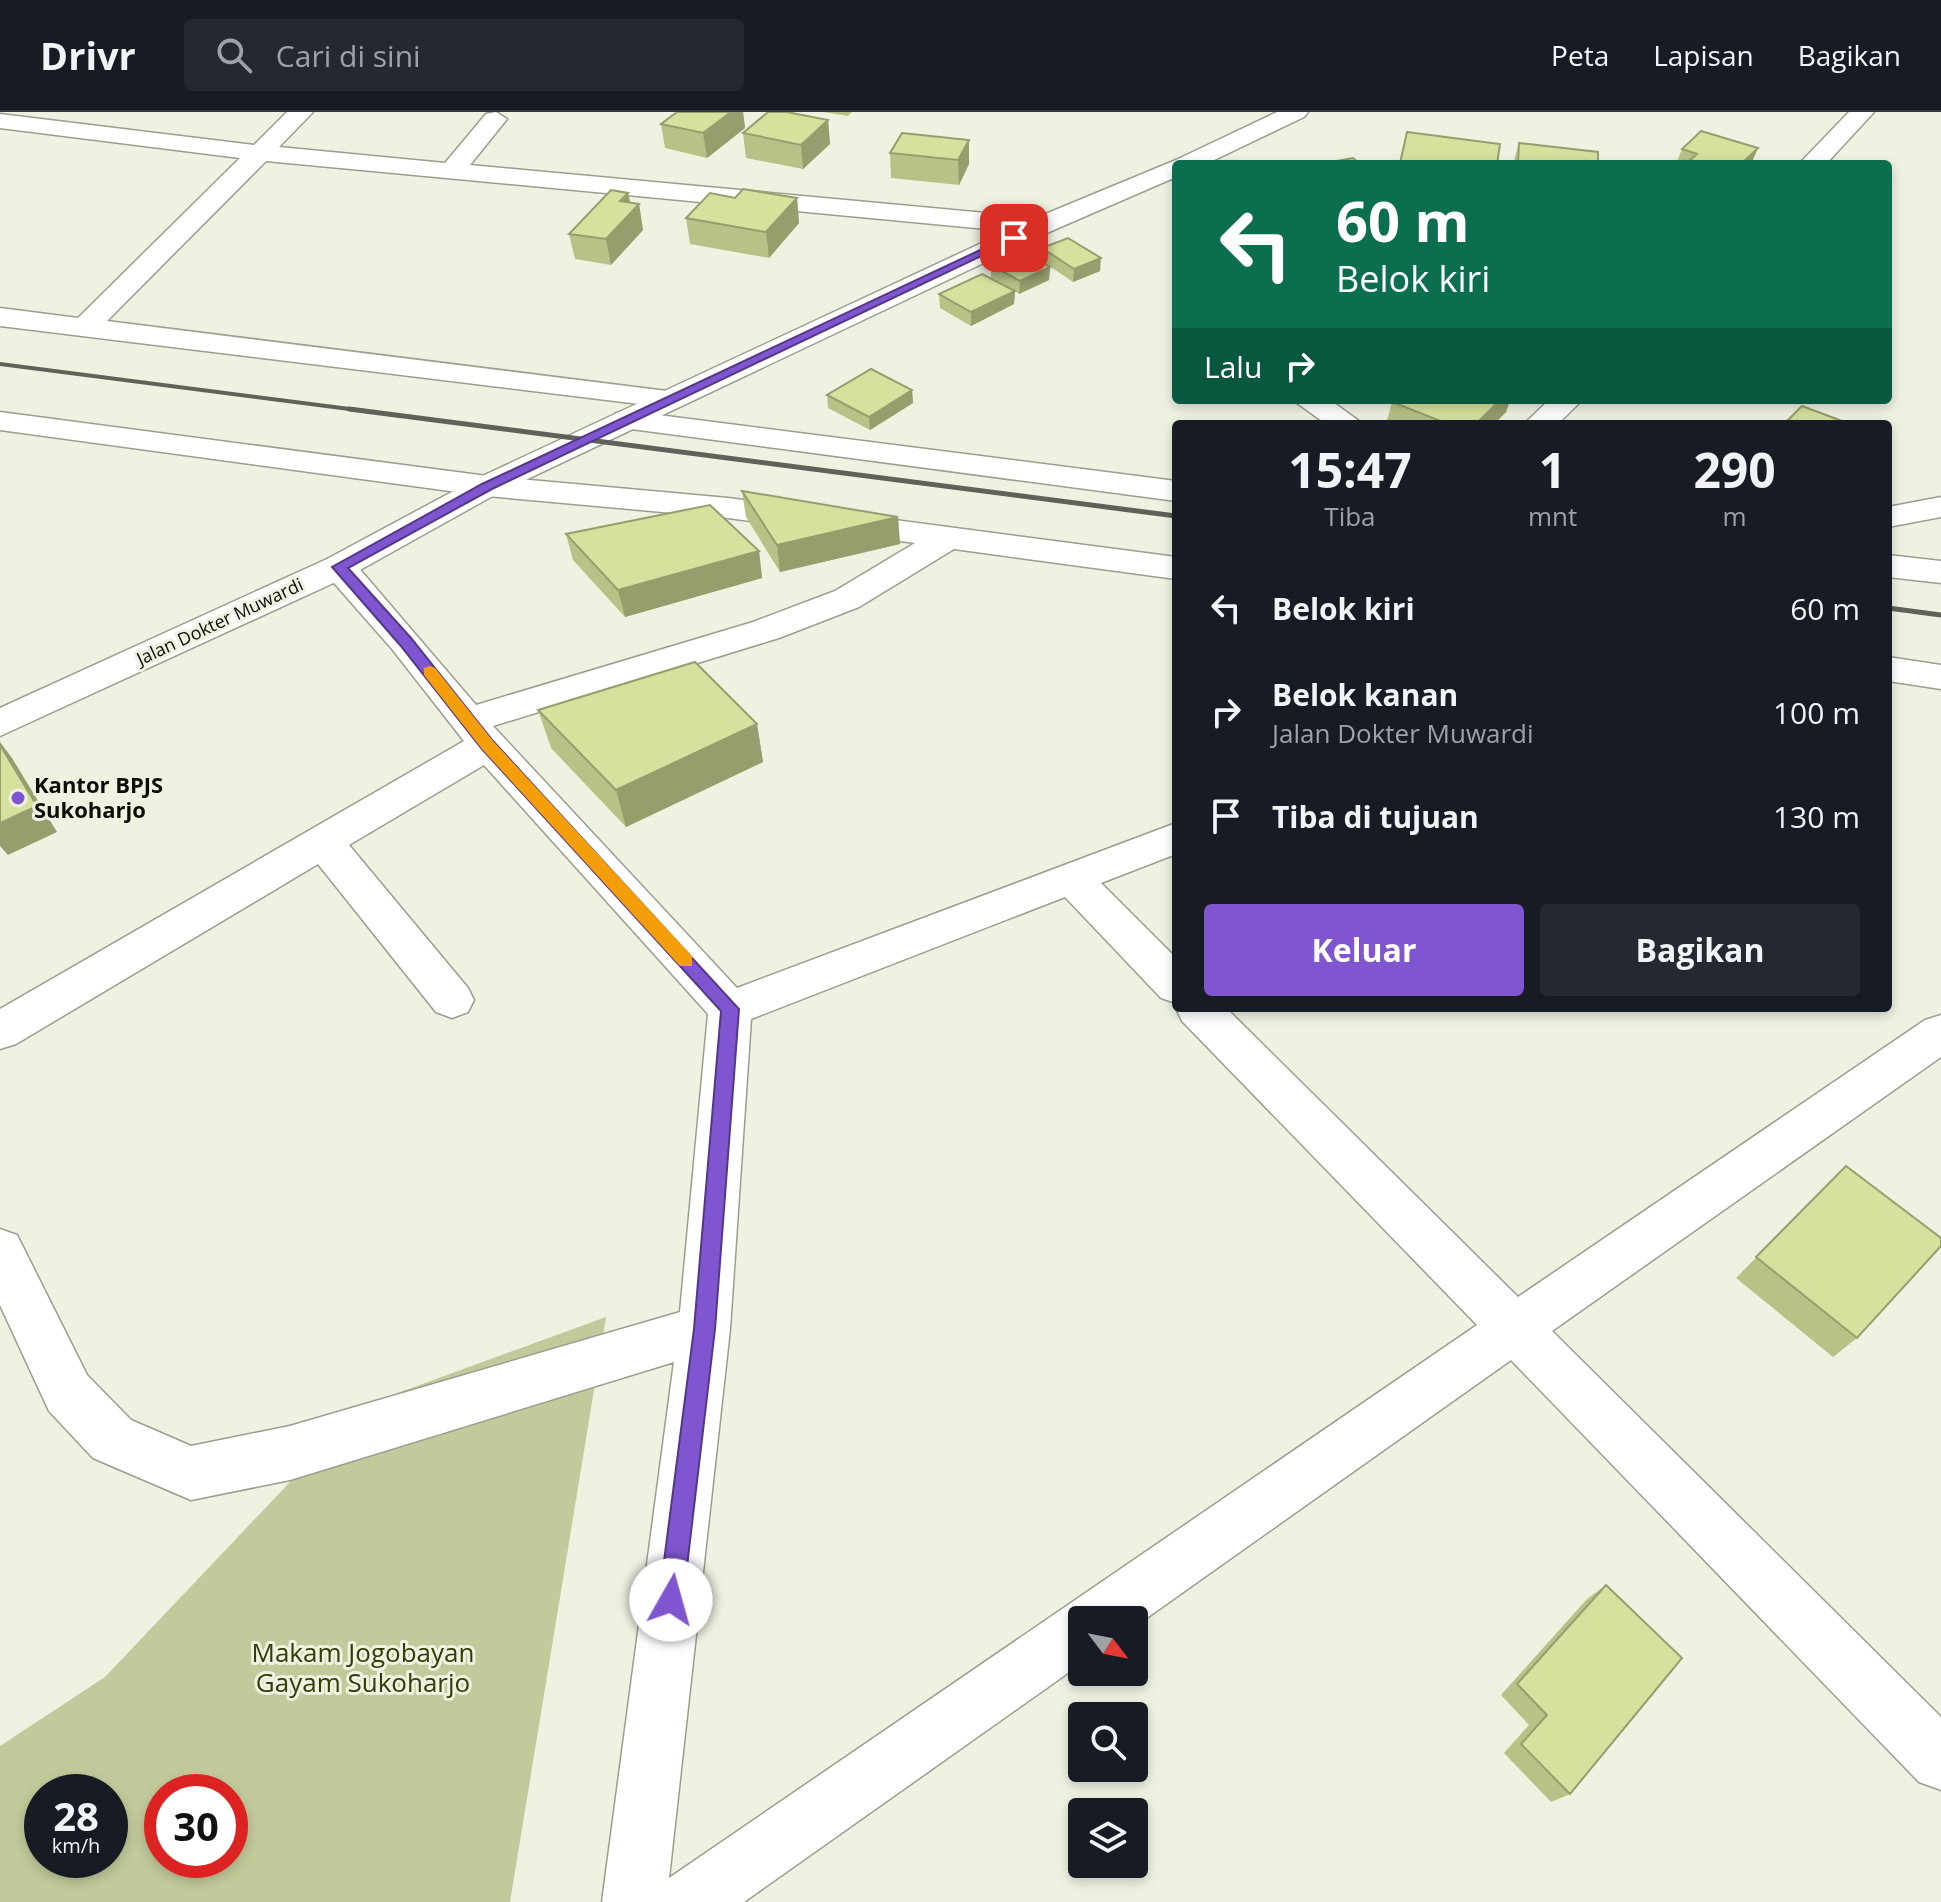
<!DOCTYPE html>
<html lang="id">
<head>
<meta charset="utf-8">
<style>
	body { margin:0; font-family:"Open Sans",sans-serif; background:#242831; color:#f1f3f6; height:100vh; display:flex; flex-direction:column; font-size:30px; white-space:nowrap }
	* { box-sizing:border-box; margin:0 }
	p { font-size:26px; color:#9ea1a6 }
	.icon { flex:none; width:44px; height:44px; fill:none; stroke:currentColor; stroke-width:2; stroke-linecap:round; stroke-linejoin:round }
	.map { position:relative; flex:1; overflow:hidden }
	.drawer { position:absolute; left:1172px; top:308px; width:720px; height:592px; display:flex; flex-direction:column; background:#171b24; border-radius:8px; box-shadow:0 4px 12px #0003 }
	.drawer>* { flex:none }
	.guide { position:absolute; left:1172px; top:48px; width:720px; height:244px; border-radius:8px; box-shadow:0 4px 12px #0003; background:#0b6e4f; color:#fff; overflow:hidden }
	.needle { width:52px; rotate:122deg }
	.tools { position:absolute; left:1068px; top:1494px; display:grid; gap:16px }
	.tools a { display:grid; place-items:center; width:80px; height:80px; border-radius:8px; background:#171b24; box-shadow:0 4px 12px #0003; font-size:40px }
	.speed { position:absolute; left:24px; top:1662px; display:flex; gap:16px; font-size:40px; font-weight:700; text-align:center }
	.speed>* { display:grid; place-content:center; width:104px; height:104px; border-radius:50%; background:#171b24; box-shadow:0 4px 12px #0003; line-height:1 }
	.speed small { font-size:20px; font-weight:400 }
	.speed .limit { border:12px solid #d22; background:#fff; color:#111 }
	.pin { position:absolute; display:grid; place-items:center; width:68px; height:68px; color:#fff; margin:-34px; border-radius:16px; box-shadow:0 4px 12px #0006 }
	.me { position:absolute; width:88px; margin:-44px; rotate:7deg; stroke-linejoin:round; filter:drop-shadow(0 0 6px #0008) }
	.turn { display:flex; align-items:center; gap:28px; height:168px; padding:0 32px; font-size:36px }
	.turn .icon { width:104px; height:104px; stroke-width:2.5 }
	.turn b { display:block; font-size:56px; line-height:68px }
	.then { display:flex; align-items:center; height:76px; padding:0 32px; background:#0003; gap:16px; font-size:30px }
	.eta { display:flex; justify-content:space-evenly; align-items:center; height:136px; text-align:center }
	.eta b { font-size:48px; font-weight:700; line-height:56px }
	.action { display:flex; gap:16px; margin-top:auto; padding:16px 32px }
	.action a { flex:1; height:92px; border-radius:8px; background:#8056d0; color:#fff; font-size:32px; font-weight:700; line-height:92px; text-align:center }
	.action a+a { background:#242831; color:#f1f3f6 }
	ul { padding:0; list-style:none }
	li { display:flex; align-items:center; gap:24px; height:104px; padding:0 32px }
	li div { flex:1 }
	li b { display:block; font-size:30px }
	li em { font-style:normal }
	header { display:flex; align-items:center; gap:48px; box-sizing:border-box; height:112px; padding:0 40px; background:#171b24; border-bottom:2px solid #363941 }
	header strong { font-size:38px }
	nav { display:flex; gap:44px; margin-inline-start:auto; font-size:28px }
	.search { width:560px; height:72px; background:#242831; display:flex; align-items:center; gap:20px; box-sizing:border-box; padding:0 28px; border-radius:8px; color:#9ea1a6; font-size:30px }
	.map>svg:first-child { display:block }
</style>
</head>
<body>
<header>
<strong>Drivr</strong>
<div class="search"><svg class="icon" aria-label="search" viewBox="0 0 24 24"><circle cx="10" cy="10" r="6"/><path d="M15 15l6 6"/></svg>Cari di sini</div>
<nav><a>Peta</a><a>Lapisan</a><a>Bagikan</a></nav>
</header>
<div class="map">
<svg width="1941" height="1790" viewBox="0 0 1941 1790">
	<rect width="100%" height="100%" fill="#eef2e1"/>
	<path fill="#c2ca9b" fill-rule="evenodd" d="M606,1205l-96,585h-510v-156l105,-69 257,-271zM42,1680h68v68h-68zM162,1680h68v68h-68z"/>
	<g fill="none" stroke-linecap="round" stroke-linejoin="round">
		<defs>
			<path id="minor" d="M287,0h26l-34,35 166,16 41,-49 10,-2 11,7 -37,46 570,53 9,2 4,6 -4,6 -9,2 -774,-73 -159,160 576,72 4,6 -4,6 -11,3 -672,-82v-18l78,10 162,-160 -240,-30v-14l254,31z
				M1849,0h25l-48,52h-27z
				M1293,288h37l33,24h-37z
				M1549,288h33l-24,24h-34z
				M627,299l549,70v20l-560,-74 -4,-7 4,-7z
				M0,300l487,64 241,22 448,59v22l-222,-30 -95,58 -80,31 -286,88 244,262 439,-165v31l-75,29 75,75v45l-15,-5 -96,-101 -314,122 -21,310 -61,549 808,-553 -295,-304 -6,-13h50l292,289 407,-277 16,-5v42l-389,274 389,386v73l-22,-8 -408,-422 -377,267v-7h-52v43l-338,239h-142l72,-540 -384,118 -99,20 -98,-42 -44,-47 -49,-106v-76l17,6 70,140 44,45 60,26 99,-20 390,-114 28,-298 -224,-249 -135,80 119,143 6,12 -6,12 -16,6 -16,-6 -118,-148 -302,180 -16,5v-40l464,-268 -72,-92 -65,-74 -5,-8 5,-8 12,-3 12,3 125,146 277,-83 82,-31 80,-48 -187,-25 -241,-22 -487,-66z
				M1941,385v20l-53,10v-20z
				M1888,443l53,6v22l-53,-6z
				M1888,545l53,8v24l-53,-8z"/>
			<path id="major" d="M1277,0h31l-4,5 -98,47h-30v13l-127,55 -551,261 -147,82 -351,161v-28l327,-149 149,-80 555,-259 145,-60z"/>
		</defs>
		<use href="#minor" stroke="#9b9e8e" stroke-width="3"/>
		<use href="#major" stroke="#9b9e8e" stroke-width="3"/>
		<use href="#minor" fill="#fff" fill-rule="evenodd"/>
		<use href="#major" fill="#fff" fill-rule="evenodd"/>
		<path stroke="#606259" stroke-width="4" d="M0,252l365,47"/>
		<path stroke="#606259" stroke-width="5" d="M349,297l827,107
			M1888,496l53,7"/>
	</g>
	<path fill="#b8c287" d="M677,0h66l2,16 -38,30 -42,-10 -4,-24z
		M823,0h29l-4,4z
		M828,8l2,24 -27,25 -57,-11 -3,-25z
		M902,21l67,31 -10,21 -68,-7 -1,-25z
		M1519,31l79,21h-85z
		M1682,37l69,15h-75z
		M628,81l2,10 9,1 4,26 -32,35 -36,-6 -6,-25z
		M735,86h62l2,25 -30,35 -79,-14 -4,-26z
		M1042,136l58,23 -27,11 -31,-21z
		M991,153l59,2 -1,13 -30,14 -4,-3 -1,13 -43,22 -31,-18 -1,-14 71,-5 -19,-11z
		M912,278l1,13 -43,27 -42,-22 -1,-13z
		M1394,288h116l-4,12 -12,12h-108l6,-22z
		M742,379l156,26 2,27 -120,28 -34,-55z
		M566,422l193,17 3,27 -137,39 -52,-57z
		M538,598l219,14 6,38 -137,65 -75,-79z
		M1846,1054l11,172 -24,19 -97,-79z
		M1606,1473l-36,209 -19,8 -47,-49 25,-28 -28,-30 86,-96z"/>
	<path fill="#969e6e" d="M731,0h12l2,16 -38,30 -4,-25z
		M828,8l2,24 -27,25 -2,-24z
		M969,28v24l-10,21 -1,-25z
		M1758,36l-7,16h-10z
		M628,81l4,19 7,-8 4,26 -32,35 -5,-26 14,-38z
		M797,86l2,25 -30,35 -3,-26z
		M1101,146l-1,13 -27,11 1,-13z
		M1050,155l-1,13 -30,14 1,-13z
		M1015,179l-1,13 -43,22v-14z
		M912,278l1,13 -43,27 -1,-13z
		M1500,288h10l-4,12 -12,12h-18z
		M898,405l2,27 -120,28 -3,-27z
		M759,439l3,27 -137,39 -7,-27z
		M757,612l6,38 -137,65 -10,-37z
		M0,630l12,16 45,74 -49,23 -8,-9z"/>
	<path fill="#d6e19d" stroke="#969e6e" stroke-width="2" d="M677,0h54l-28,21 -42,-9z
		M768,0h19l41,8 -27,25 -58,-12z
		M1701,19l57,17 -17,16h-55l11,-10 -15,-5z
		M1407,20l93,12 -3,20 -97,-1z
		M902,21l67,7 -11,20 -68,-7z
		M1519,31l79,9v12h-80z
		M1353,46l7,6h-40z
		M743,77l54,9 -31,34 -80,-14 24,-25 25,5z
		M611,78l17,3 -8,8 19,3 -33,35 -37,-5z
		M1068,126l33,20 -27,11 -32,-21z
		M1021,139l29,16 -30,14 -29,-16z
		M982,162l33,17 -44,21 -32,-18z
		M871,257l41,21 -43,27 -42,-22z
		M1394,288h106l-24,24h-28l-56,-22z
		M1802,294l48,18h-66z
		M742,379l156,26 -121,28z
		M710,393l49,46 -141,39 -52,-56z
		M695,550l62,62 -141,66 -78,-80z
		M0,633l37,61 -37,17z
		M1846,1054l95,72v8l-84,92 -101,-81z
		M1606,1473l76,73 -112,136 -49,-50 26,-29 -30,-31z"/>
	<path fill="#8056d0" stroke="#533887" stroke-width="2" d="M1010,124l9,2 -527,251 -144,79 63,70 82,103 246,268 -24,320 -32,271 -4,9 -8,3 -8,-3 -4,-9 35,-271 27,-318 -239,-262 -82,-104 -68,-78 150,-83z"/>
	<path fill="#f59e0b" d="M430,554l5,2 58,73 199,215v10h-12l-198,-217 -58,-74v-7z"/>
	<circle fill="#8056d0" stroke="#eef2e1" stroke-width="3" cx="18" cy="686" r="8"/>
	<g text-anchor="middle" stroke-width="6" stroke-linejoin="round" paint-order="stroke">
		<g font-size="18" fill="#0c0d08" stroke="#eef2e1">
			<text transform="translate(220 510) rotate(-25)" y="6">Jalan Dokter Muwardi</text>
		</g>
		<g font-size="22" font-weight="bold" fill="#0c0d08" stroke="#eef2e1" text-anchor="start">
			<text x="34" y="681">Kantor BPJS<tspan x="34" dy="25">Sukoharjo</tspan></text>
		</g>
		<g font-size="26" fill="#363c07" stroke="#eef2e1">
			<text x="363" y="1550">Makam Jogobayan<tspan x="363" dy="30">Gayam Sukoharjo</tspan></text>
		</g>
	</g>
</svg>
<div class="tools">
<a><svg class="needle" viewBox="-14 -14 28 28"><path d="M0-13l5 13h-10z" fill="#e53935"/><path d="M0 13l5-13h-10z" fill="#9ea1a6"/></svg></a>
<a><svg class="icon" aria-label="search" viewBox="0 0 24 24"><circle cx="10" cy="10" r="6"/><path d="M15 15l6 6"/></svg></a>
<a><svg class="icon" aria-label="layers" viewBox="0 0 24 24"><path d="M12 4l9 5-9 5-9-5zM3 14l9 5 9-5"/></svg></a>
</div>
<div class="speed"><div>28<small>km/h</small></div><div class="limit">30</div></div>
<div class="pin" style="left:1014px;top:126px;background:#d93025"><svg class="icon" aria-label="arrive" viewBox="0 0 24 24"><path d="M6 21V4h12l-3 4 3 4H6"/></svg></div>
<svg class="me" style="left:671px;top:1488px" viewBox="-20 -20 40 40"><circle r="19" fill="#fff"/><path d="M0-13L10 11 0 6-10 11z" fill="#8056d0"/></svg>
<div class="guide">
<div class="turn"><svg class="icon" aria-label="left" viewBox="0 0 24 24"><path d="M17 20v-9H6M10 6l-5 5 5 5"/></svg><div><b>60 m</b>Belok kiri</div></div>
<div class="then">Lalu<svg class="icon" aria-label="right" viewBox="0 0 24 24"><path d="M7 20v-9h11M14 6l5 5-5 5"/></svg></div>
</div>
<section class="drawer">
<div class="eta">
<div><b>15:47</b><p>Tiba</p></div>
<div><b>1</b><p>mnt</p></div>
<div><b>290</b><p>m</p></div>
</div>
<ul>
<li><svg class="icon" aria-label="left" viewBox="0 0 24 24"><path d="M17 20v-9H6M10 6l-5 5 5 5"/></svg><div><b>Belok kiri</b></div><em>60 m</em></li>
<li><svg class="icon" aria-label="right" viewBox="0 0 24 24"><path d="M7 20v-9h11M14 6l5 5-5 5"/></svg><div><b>Belok kanan</b><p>Jalan Dokter Muwardi</p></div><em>100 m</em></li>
<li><svg class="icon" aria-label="arrive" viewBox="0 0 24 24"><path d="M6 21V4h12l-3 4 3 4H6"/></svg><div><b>Tiba di tujuan</b></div><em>130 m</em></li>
</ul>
<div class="action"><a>Keluar</a><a>Bagikan</a></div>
</section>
</div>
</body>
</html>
